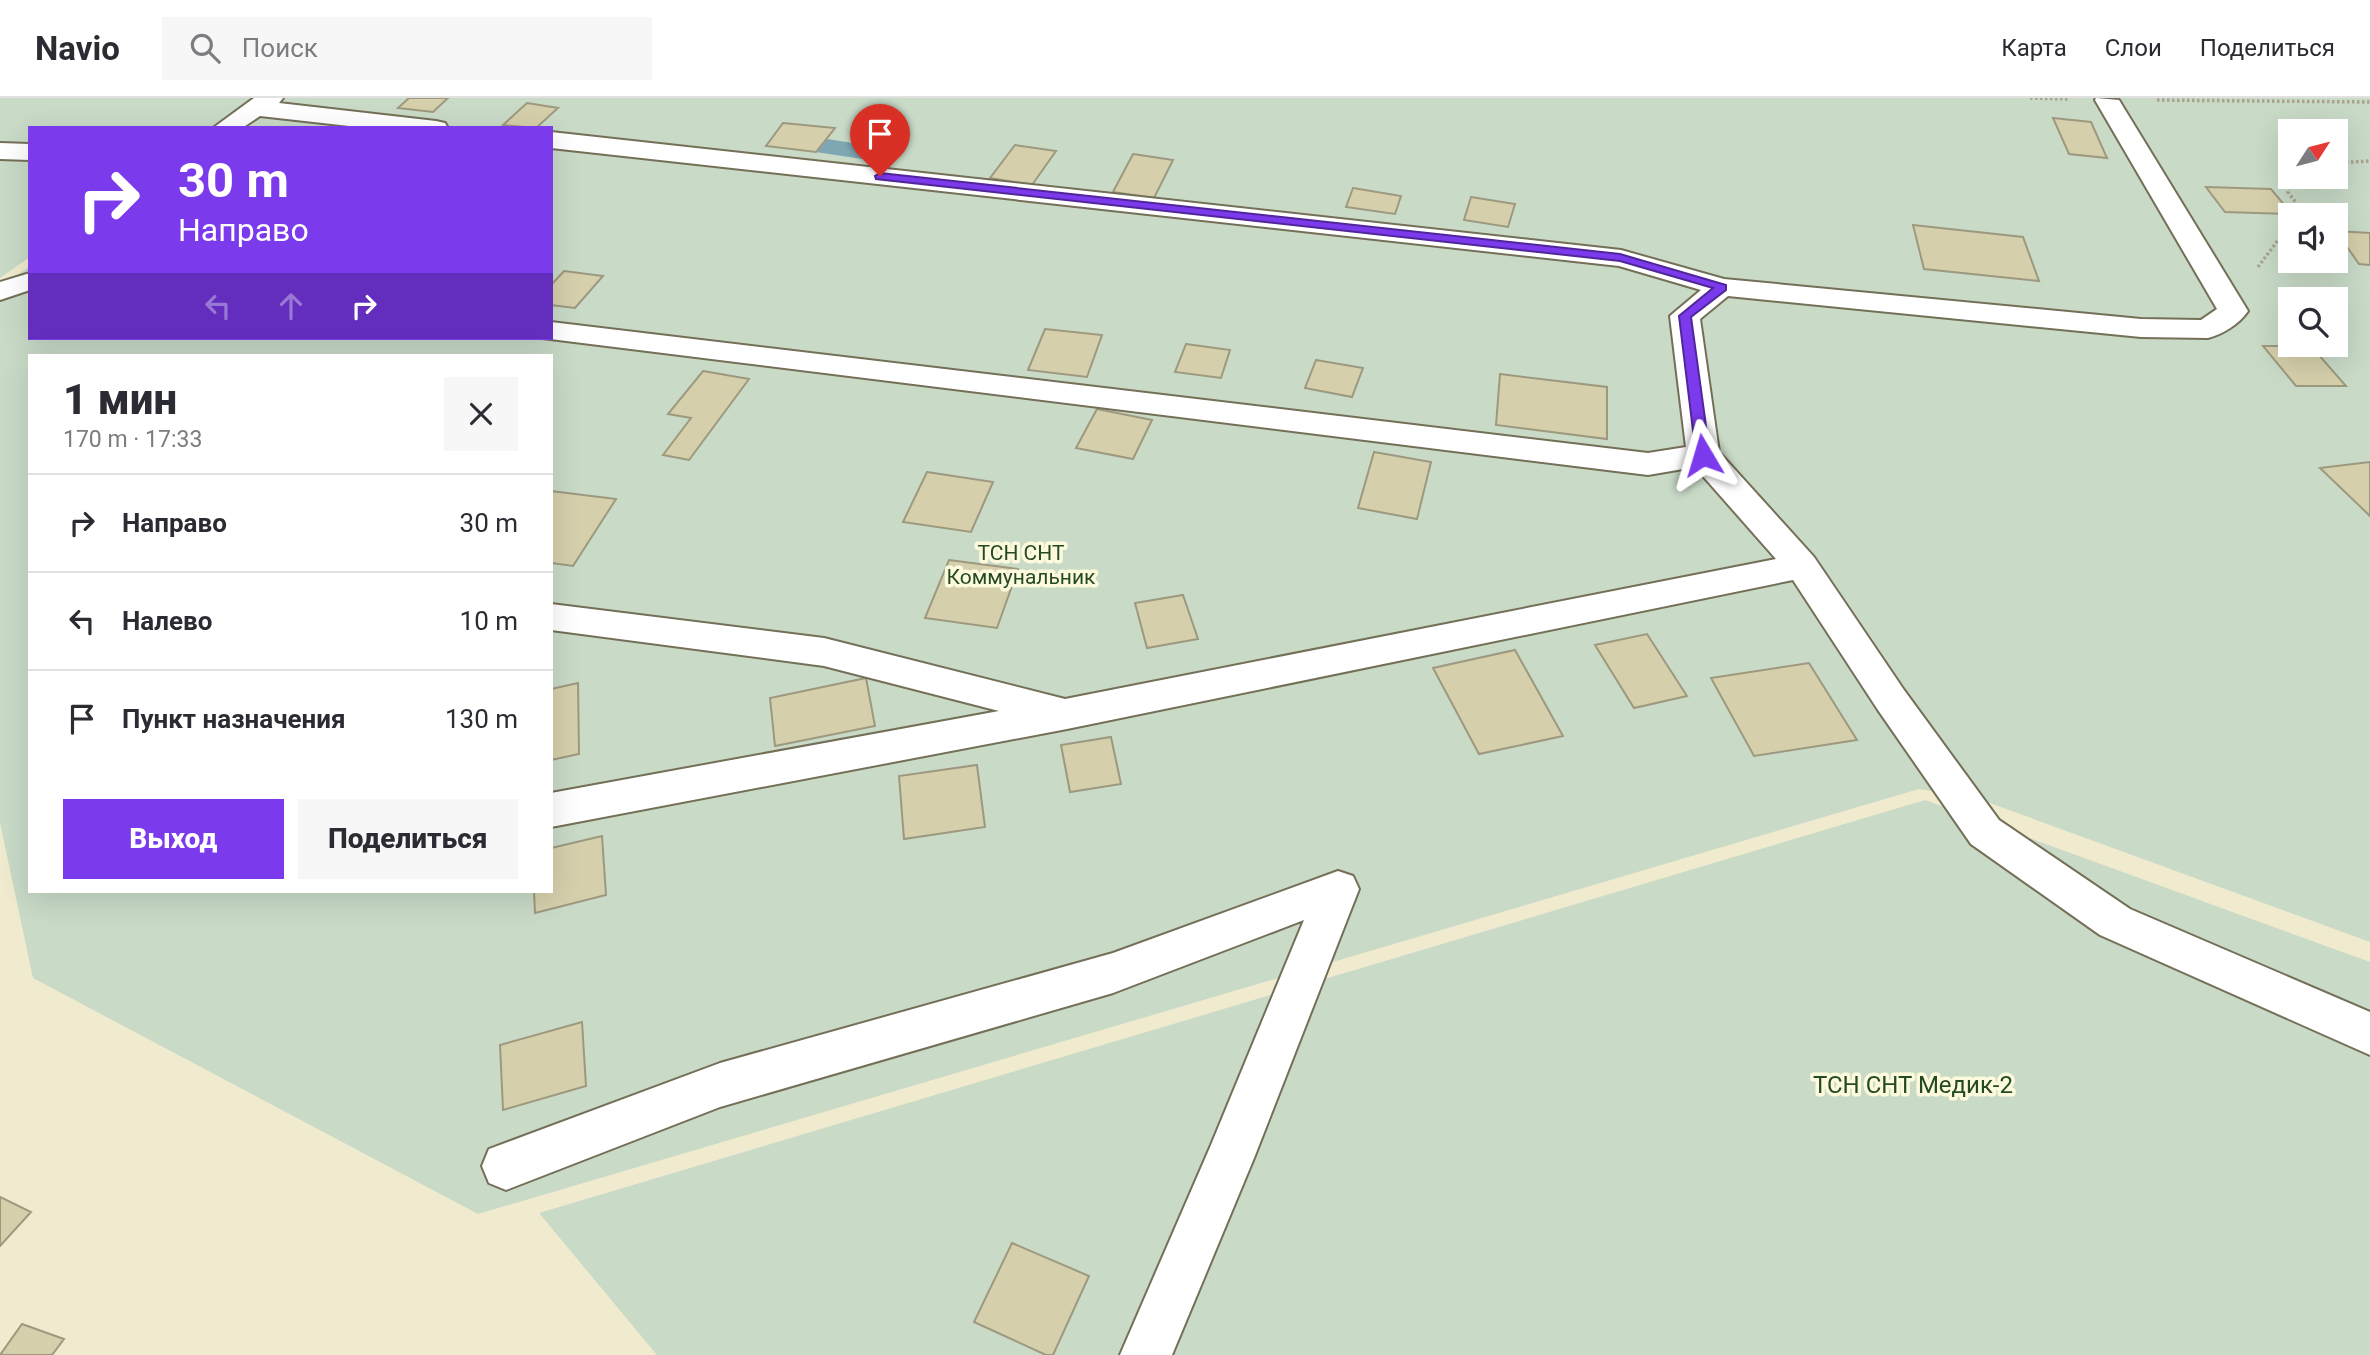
<!DOCTYPE html>
<html lang="ru">
<head>
<meta charset="utf-8">
<style>
	body { margin:0; font-family:Roboto,sans-serif; background:#f7f7f7; color:#2b2b33; height:100vh; display:flex; flex-direction:column; font-size:26px; white-space:nowrap }
	* { box-sizing:border-box; margin:0 }
	p { font-size:23px; color:#7c7c81 }
	.icon { flex:none; width:38px; height:38px; fill:none; stroke:currentColor; stroke-width:2; stroke-linecap:round; stroke-linejoin:round }
	.map { position:relative; flex:1; overflow:hidden }
	.drawer { position:absolute; left:28px; top:256px; width:525px; height:539px; display:flex; flex-direction:column; background:#fff; border-radius:0px; box-shadow:0 7px 28px #0002 }
	.drawer>* { flex:none }
	.top-card { position:absolute; left:28px; top:28px; width:525px; height:214px; border-radius:0px; box-shadow:0 7px 28px #0002; background:#7c3aed; color:#fff; overflow:hidden }
	.needle { width:46px; rotate:54deg }
	.fabs { position:absolute; left:2278px; top:21px; display:grid; gap:14px }
	.fabs a { display:grid; place-items:center; width:70px; height:70px; border-radius:0px; background:#fff; box-shadow:0 7px 28px #0002; font-size:35px }
	.pin { position:absolute; display:grid; place-items:center; width:60px; height:60px; color:#fff; margin:-72px -30px; border-radius:50% 50% 50% 0; rotate:-45deg; box-shadow:0 0 7px #0007 }
	.pin .icon { rotate:45deg }
	.me { position:absolute; width:77px; margin:-38px; rotate:353deg; stroke-linejoin:round; filter:drop-shadow(0 0 5px #0008) }
	.turn { display:flex; align-items:center; gap:24px; height:147px; padding:0 35px; font-size:32px }
	.turn .icon { width:91px; height:91px; stroke-width:2.5 }
	.turn b { display:block; font-size:49px; line-height:60px }
	.lanes { display:flex; align-items:center; height:66px; padding:0 35px; background:#0003; justify-content:center; gap:35px; direction:ltr }
	.lanes .off { opacity:.35 }
	.round { display:grid; place-items:center; flex:none; width:74px; height:74px; border-radius:0px; background:#f7f7f7 }
	.overview { display:flex; align-items:center; justify-content:space-between; height:119px; padding:0 35px }
	h1 { font-size:42px; font-weight:800; line-height:52px }
	.primary-button { display:flex; gap:14px; margin-top:auto; padding:14px 35px }
	.primary-button a { flex:1; height:80px; border-radius:0px; background:#7c3aed; color:#fff; font-size:28px; font-weight:800; line-height:80px; text-align:center }
	.primary-button a+a { background:#f7f7f7; color:#2b2b33 }
	ul { padding:0; list-style:none }
	li { display:flex; align-items:center; gap:21px; height:98px; padding:0 35px; border-top:2px solid #e1e1e2 }
	li div { flex:1 }
	li b { display:block; font-size:26px }
	li em { font-style:normal }
	header { display:flex; align-items:center; gap:42px; box-sizing:border-box; height:98px; padding:0 35px; background:#fff; border-bottom:2px solid #e1e1e2 }
	header strong { font-size:33px }
	nav { display:flex; gap:38px; margin-inline-start:auto; font-size:24px }
	.search { width:490px; height:63px; background:#f7f7f7; display:flex; align-items:center; gap:18px; box-sizing:border-box; padding:0 24px; border-radius:0px; color:#7c7c81; font-size:26px }
	.map>svg:first-child { display:block }
</style>
</head>
<body>
<header>
<strong>Navio</strong>
<div class="search"><svg class="icon" aria-label="search" viewBox="0 0 24 24"><circle cx="10" cy="10" r="6"/><path d="M15 15l6 6"/></svg>Поиск</div>
<nav><a>Карта</a><a>Слои</a><a>Поделиться</a></nav>
</header>
<div class="map">
<svg width="2370" height="1257" viewBox="0 0 2370 1257">
	<rect width="100%" height="100%" fill="#f0ebcf"/>
	<path fill="#c9dac7" fill-rule="evenodd" d="M0,0h259l-45,30h-184v129l-30,21z
		M271,0h2099v844l-391,-143 -60,-10 -1441,425 -445,-236 -33,-155v-536l30,-21v72h521v-210h-324zM2291,33h45v46h-45zM2291,117h45v46h-45zM2291,201h45v46h-45zM30,257h521v536h-521z
		M1925,702l445,162v393h-1713l-118,-142z"/>
	<path fill="#7ea6b3" d="M827,41l45,7 -10,13 -46,-7z"/>
	<path fill="#d5cfac" stroke="#9d997f" stroke-width="2" d="M409,0h39l-15,14 -35,-4z
		M527,5l31,5 -22,20 -33,-3z
		M2053,20l38,4 16,36 -38,-4z
		M783,25l52,5 -19,24 -50,-6z
		M1015,47l41,6 -24,34 -42,-7z
		M1133,56l40,6 -19,38 -41,-6z
		M2206,89l65,2 21,25 -67,-2z
		M1353,90l48,8 -6,18 -49,-7z
		M1471,99l44,7 -7,23 -44,-7z
		M1913,127l110,12 16,44 -115,-12z
		M2336,133l34,2v32l-11,-1z
		M564,173l39,5 -28,32 -24,-3v-20z
		M1045,231l57,6 -15,42 -59,-7z
		M1186,246l44,6 -9,28 -46,-6z
		M2263,248h48l35,40h-50z
		M1316,262l47,8 -11,29 -47,-9z
		M703,273l46,8 -60,81 -26,-5 28,-37 -23,-4z
		M1500,276l107,13v52l-111,-14z
		M1097,311l55,11 -19,39 -57,-11z
		M1374,354l57,10 -14,57 -59,-11z
		M2370,364v54l-50,-48z
		M927,374l66,10 -22,50 -68,-10z
		M551,393l65,8 -43,67 -22,-3z
		M949,462l69,9 -21,59 -72,-10z
		M1183,497l15,44 -51,9 -12,-45z
		M1647,536l40,62 -53,12 -39,-63z
		M1515,552l48,86 -84,18 -46,-86z
		M1809,565l48,77 -103,16 -43,-78z
		M866,580l9,48 -100,20 -5,-48z
		M578,585l1,71 -28,6v-71z
		M1111,639l10,47 -51,8 -9,-47z
		M977,667l8,62 -81,12 -5,-63z
		M602,738l4,59 -71,18 -1,-22h17v-43z
		M582,924l4,64 -83,24 -3,-65z
		M0,1099l31,15 -31,34z
		M1012,1145l77,33 -36,79h-7l-72,-33z
		M22,1226l42,15 -12,16h-52z"/>
	<g fill="none" stroke-linecap="round" stroke-linejoin="round">
		<defs>
			<path id="minor" d="M254,0h29l-4,5 157,18 9,2 3,5h-81l-107,-12 -18,12h-29z
				M2096,0l23,2 129,211c-9,13 -25,23 -40,27l-67,-1 -413,-41 -28,23 19,133 95,105 90,133 95,130 131,89 240,103v43l-270,-120 -129,-91 -93,-134 -85,-130 -726,149 -516,98v-34l448,-82 -175,-45 -273,-36v-26l273,34 241,61 711,-140 -81,-92 -47,8 -1106,-137h9v-16l1097,131 38,-6 -16,-131 31,-26 -82,-24 -1068,-118v-16l1070,118 103,29 417,40 60,1 16,-11 -122,-209z
				M0,45l30,1v16l-30,-1z
				M30,175v17l-30,10v-18z
				M1338,773l15,5 6,13 -105,269 -82,197h-52l91,-210 93,-225 -191,73 -393,114 -214,83 -17,-7 -7,-17 7,-17 231,-86 393,-110z"/>
		</defs>
		<use href="#minor" stroke="#746f57" stroke-width="4"/>
		<path stroke="#a8a48e" stroke-width="3.5" stroke-dasharray="2.5 2.5" stroke-linecap="butt" d="M2030,0l38,1
			M2157,2l213,2
			M2336,65l34,-2
			M2292,79l-4,15 14,19 -4,4
			M2258,169l33,-44"/>
		<use href="#minor" fill="#fff" fill-rule="evenodd"/>
	</g>
	<path fill="#7c3aed" stroke="#51269a" stroke-width="2" d="M880,75l740,81 106,31v5l-35,27 19,138 -7,5 -7,-5 -17,-139 34,-28 -93,-27 -744,-82 -1,-3z"/>
	<g text-anchor="middle" stroke-width="7" stroke-linejoin="round" paint-order="stroke">
		<g font-size="21" fill="#244a23" stroke="#fdf9dc">
			<text x="1021" y="462">ТСН СНТ<tspan x="1021" dy="24">Коммунальник</tspan></text>
		</g>
		<g font-size="24" fill="#244a23" stroke="#fdf9dc">
			<text x="1913" y="995">ТСН СНТ Медик-2</text>
		</g>
	</g>
</svg>
<div class="fabs">
<a><svg class="needle" viewBox="-14 -14 28 28"><path d="M0-13l5 13h-10z" fill="#e53935"/><path d="M0 13l5-13h-10z" fill="#7c7c81"/></svg></a>
<a><svg class="icon" aria-label="sound" viewBox="0 0 24 24"><path d="M4 9h4l5-4v14l-5-4H4zM17 9q2 3 0 6"/></svg></a>
<a><svg class="icon" aria-label="search" viewBox="0 0 24 24"><circle cx="10" cy="10" r="6"/><path d="M15 15l6 6"/></svg></a>
</div>
<div class="pin" style="left:880px;top:78px;background:#d93025"><svg class="icon" aria-label="arrive" viewBox="0 0 24 24"><path d="M6 21V4h12l-3 4 3 4H6"/></svg></div>
<svg class="me" style="left:1703px;top:357px" viewBox="-20 -20 40 40"><path d="M0-17L14 15 0 8-14 15z" fill="#7c3aed" stroke="#fff" stroke-width="4"/></svg>
<div class="top-card">
<div class="turn"><svg class="icon" aria-label="right" viewBox="0 0 24 24"><path d="M7 20v-9h11M14 6l5 5-5 5"/></svg><div><b>30 m</b>Направо</div></div>
<div class="lanes"><svg class="icon off" aria-label="left" viewBox="0 0 24 24"><path d="M17 20v-9H6M10 6l-5 5 5 5"/></svg><svg class="icon off" aria-label="ahead" viewBox="0 0 24 24"><path d="M12 20V5M6 11l6-6 6 6"/></svg><svg class="icon" aria-label="right" viewBox="0 0 24 24"><path d="M7 20v-9h11M14 6l5 5-5 5"/></svg></div>
</div>
<section class="drawer">
<div class="overview"><div><h1>1 мин</h1><p>170 m · 17:33</p></div><a class="round"><svg class="icon" aria-label="close" viewBox="0 0 24 24"><path d="M6 6l12 12M18 6L6 18"/></svg></a></div>
<ul>
<li><svg class="icon" aria-label="right" viewBox="0 0 24 24"><path d="M7 20v-9h11M14 6l5 5-5 5"/></svg><div><b>Направо</b></div><em>30 m</em></li>
<li><svg class="icon" aria-label="left" viewBox="0 0 24 24"><path d="M17 20v-9H6M10 6l-5 5 5 5"/></svg><div><b>Налево</b></div><em>10 m</em></li>
<li><svg class="icon" aria-label="arrive" viewBox="0 0 24 24"><path d="M6 21V4h12l-3 4 3 4H6"/></svg><div><b>Пункт назначения</b></div><em>130 m</em></li>
</ul>
<div class="primary-button"><a>Выход</a><a>Поделиться</a></div>
</section>
</div>
</body>
</html>
